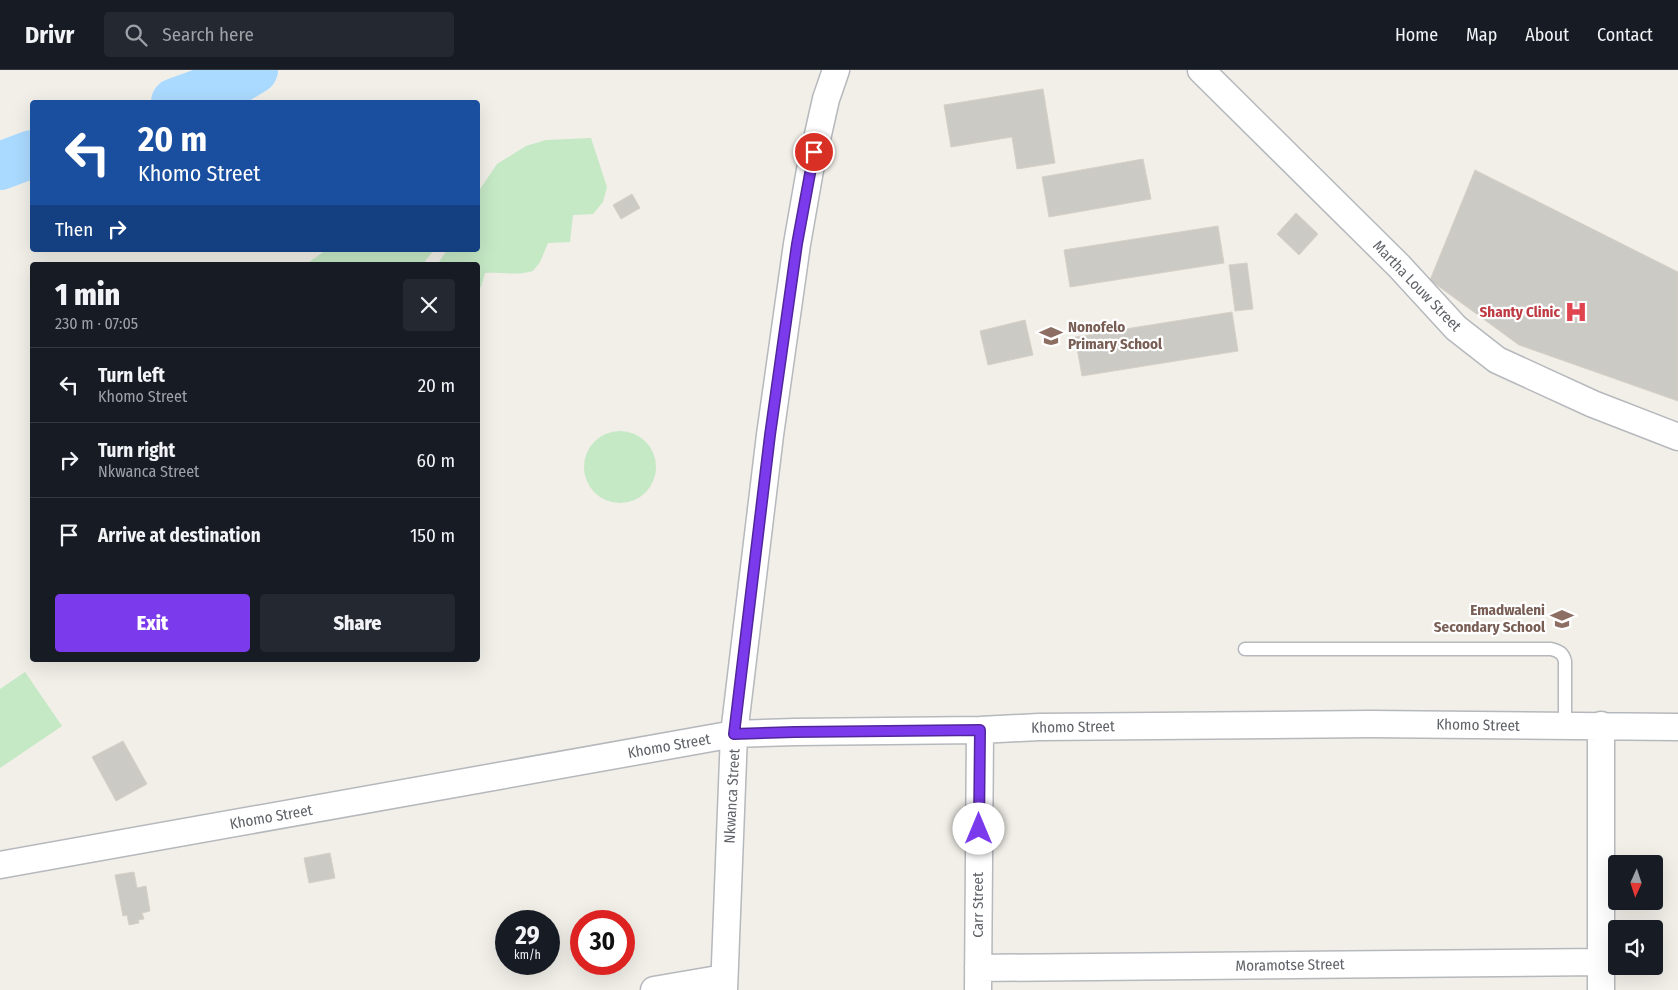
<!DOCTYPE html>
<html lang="en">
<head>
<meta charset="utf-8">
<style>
	body { margin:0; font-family:"Fira Sans Condensed",sans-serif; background:#242831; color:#f1f3f6; height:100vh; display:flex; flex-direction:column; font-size:19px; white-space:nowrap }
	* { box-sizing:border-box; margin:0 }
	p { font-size:16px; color:#9ea1a6 }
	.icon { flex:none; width:28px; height:28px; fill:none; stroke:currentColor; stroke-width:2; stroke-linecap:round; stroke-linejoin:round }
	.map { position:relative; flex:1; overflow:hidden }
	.drawer { position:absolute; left:30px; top:192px; width:450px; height:400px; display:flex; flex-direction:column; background:#171b24; border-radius:5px; box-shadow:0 5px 20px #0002 }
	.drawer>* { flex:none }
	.banner { position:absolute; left:30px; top:30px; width:450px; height:152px; border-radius:5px; box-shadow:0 5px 20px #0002; background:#1a4fa0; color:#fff; overflow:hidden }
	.needle { width:32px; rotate:183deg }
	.tools { position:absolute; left:1608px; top:785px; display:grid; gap:10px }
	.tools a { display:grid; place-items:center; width:55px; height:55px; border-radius:5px; background:#171b24; box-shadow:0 5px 20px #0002; font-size:25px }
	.speed { position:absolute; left:495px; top:840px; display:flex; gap:10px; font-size:25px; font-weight:700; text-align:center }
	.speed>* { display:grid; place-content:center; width:65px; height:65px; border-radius:50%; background:#171b24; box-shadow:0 5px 20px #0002; line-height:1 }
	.speed small { font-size:12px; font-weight:400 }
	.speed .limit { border:8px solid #d22; background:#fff; color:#111 }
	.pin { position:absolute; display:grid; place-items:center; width:42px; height:42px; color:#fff; margin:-21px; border:2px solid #fff; border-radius:50%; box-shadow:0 1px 5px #0007 }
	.me { position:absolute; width:55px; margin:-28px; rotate:0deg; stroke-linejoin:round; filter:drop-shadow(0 0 4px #0008) }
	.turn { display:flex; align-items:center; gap:18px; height:105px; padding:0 25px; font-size:22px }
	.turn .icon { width:65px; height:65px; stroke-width:2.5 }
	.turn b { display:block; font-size:35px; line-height:42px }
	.then { display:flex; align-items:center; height:48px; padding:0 25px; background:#0003; gap:10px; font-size:19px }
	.round { display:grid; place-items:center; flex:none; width:52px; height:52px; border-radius:5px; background:#242831 }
	.summary { display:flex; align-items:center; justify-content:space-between; height:85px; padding:0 25px }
	h1 { font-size:30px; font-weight:800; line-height:38px }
	.action { display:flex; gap:10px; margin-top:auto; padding:10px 25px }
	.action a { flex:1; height:58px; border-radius:5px; background:#7c3aed; color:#fff; font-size:20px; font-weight:800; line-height:58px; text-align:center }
	.action a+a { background:#242831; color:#f1f3f6 }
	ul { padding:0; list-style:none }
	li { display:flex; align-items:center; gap:15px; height:75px; padding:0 25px; border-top:1px solid #363941 }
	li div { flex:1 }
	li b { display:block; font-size:19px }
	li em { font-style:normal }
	header { display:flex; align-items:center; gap:30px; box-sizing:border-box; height:70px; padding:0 25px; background:#171b24; border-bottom:1px solid #363941 }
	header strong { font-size:24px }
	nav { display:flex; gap:28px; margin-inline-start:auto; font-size:18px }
	.search { width:350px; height:45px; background:#242831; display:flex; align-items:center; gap:12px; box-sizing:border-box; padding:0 18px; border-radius:5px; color:#9ea1a6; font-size:19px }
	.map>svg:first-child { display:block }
</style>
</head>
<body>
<header>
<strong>Drivr</strong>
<div class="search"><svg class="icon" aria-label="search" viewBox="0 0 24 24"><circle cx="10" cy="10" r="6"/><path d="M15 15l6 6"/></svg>Search here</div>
<nav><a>Home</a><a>Map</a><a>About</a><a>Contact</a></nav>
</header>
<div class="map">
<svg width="1678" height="920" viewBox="0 0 1678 920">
	<rect width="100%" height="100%" fill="#f1efe8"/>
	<path fill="#c5e8c5" d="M591,68l16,49 -4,15 -10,12 -20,1 -3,27 -22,1 -8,19 -7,9c-18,5 -30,1 -48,2l-4,14 -3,1v-23h-41l10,-15h31v-58l19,-28 29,-18 20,-6z
		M326,180h108l-12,15h-117z
		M584 397a36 36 0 1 1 72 0a36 36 0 1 1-72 0Z
		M25,602l37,54 -62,42v-79z"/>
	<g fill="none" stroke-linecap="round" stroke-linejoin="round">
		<path stroke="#aadaff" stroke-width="48" d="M175,32l64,-23 15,-9
			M0,96l32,-12"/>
	</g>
	<path fill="#cccac5" stroke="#d6d1c6" d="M1043,19l12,74 -38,6 -5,-32 -61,10 -7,-42z
		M1143,89l8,40 -102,18 -7,-40z
		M1475,100l203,102v129l-159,-56 -89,-65z
		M632,124l8,14 -19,11 -8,-14z
		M1296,143l22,21 -19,21 -22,-21z
		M1218,156l6,37 -154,24 -6,-37z
		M1247,193l6,46 -18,2 -6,-46z
		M1232,242l6,39 -156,25 -7,-39z
		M1025,250l8,35 -45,10 -8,-34z
		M123,671l24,43 -31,17 -24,-44z
		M330,783l5,25 -26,5 -5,-25z
		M134,802l3,16 9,-2 4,25 -8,2 2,6 -6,1 1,3 -10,2 -2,-10 -4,1 -8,-41z"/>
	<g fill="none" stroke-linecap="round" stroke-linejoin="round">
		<defs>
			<path id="service" d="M1245,579h306c8,2 12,4 14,12v65"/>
			<path id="minor" d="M1201,0l198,196 57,62 41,32 96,44 85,33
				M1601,655v265
				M0,795l734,-131 61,-2 185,-2 59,-3 331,-3 308,3
				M978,898l623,-6
				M654,920l70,-12
				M724,920l10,-256 36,-299 27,-191 13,-74 16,-71 10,-29
				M978,920l2,-260"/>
		</defs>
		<use href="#service" stroke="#b5b8bc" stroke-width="15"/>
		<use href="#minor" stroke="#b5b8bc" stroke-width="29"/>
		<use href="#service" stroke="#fff" stroke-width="12"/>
		<use href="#minor" stroke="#fff" stroke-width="26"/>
	</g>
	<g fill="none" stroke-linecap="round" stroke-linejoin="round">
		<defs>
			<path id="route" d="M814,82l-17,92 -27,191 -36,299 61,-2 185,-2 -1,99"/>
		</defs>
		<use href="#route" stroke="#51269a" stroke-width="12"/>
		<use href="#route" stroke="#7c3aed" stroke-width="9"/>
	</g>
	<defs>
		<symbol id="hospital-bare" viewBox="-9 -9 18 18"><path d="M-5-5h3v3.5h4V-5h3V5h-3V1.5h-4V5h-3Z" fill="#e0444e" stroke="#fff" stroke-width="2.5" paint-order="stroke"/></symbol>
		<symbol id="school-bare" viewBox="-9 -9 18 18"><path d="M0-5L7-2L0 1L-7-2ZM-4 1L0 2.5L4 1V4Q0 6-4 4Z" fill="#8d6e63" stroke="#fff" stroke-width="2.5" paint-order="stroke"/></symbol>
	</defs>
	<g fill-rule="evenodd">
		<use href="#hospital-bare" x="1560" y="226" width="32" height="32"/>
		<use href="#school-bare" x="1035" y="250" width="32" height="32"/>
		<use href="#school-bare" x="1546" y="533" width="32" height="32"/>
	</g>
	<g text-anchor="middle" stroke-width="4.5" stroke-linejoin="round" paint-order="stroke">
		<g font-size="15" fill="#5f6368" stroke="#fff">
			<text transform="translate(1417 216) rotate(46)" y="5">Martha Louw Street</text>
			<text transform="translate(1478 655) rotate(1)" y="5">Khomo Street</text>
			<text transform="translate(1073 657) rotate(-1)" y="5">Khomo Street</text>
			<text transform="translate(669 676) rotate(-10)" y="5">Khomo Street</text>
			<text transform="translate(732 726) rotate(-87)" y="5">Nkwanca Street</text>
			<text transform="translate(271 747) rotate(-10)" y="5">Khomo Street</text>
			<text transform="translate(978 835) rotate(-90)" y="5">Carr Street</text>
			<text transform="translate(1290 895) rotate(-1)" y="5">Moramotse Street</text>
		</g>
		<g font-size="15" font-weight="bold" fill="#be3a42" stroke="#fff" text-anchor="end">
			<text x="1560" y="247">Shanty Clinic</text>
		</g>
		<g font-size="15" font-weight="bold" fill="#785e54" stroke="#fff" text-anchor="start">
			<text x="1068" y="262">Nonofelo<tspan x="1068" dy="17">Primary School</tspan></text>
			<text x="1545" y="545" text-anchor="end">Emadwaleni<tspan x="1545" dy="17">Secondary School</tspan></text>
		</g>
	</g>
</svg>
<div class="tools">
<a><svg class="needle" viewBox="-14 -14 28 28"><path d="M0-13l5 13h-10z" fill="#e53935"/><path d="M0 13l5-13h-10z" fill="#9ea1a6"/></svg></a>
<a><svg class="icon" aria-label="sound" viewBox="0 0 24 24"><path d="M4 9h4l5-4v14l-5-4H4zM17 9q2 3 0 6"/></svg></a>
</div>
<div class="speed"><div>29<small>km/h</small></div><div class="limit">30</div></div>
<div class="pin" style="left:814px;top:82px;background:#d93025"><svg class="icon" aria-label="arrive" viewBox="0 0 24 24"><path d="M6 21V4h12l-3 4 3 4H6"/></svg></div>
<svg class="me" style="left:979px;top:759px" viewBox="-20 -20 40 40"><circle r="19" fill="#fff"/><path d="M0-13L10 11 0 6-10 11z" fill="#7c3aed"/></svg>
<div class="banner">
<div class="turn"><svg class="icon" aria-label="left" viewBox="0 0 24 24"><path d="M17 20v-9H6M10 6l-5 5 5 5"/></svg><div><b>20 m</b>Khomo Street</div></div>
<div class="then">Then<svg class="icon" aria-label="right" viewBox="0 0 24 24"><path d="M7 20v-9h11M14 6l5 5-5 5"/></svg></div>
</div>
<section class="drawer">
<div class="summary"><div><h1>1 min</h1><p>230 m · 07:05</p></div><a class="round"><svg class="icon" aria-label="close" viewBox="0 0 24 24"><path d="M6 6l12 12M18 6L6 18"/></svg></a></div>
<ul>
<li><svg class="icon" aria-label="left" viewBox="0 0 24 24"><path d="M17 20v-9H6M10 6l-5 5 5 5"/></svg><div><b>Turn left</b><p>Khomo Street</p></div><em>20 m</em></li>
<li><svg class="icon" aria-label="right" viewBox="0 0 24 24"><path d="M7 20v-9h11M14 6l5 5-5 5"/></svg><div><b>Turn right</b><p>Nkwanca Street</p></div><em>60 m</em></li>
<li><svg class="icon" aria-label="arrive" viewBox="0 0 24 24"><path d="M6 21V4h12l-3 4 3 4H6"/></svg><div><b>Arrive at destination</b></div><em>150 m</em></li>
</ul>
<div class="action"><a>Exit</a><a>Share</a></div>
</section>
</div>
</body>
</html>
